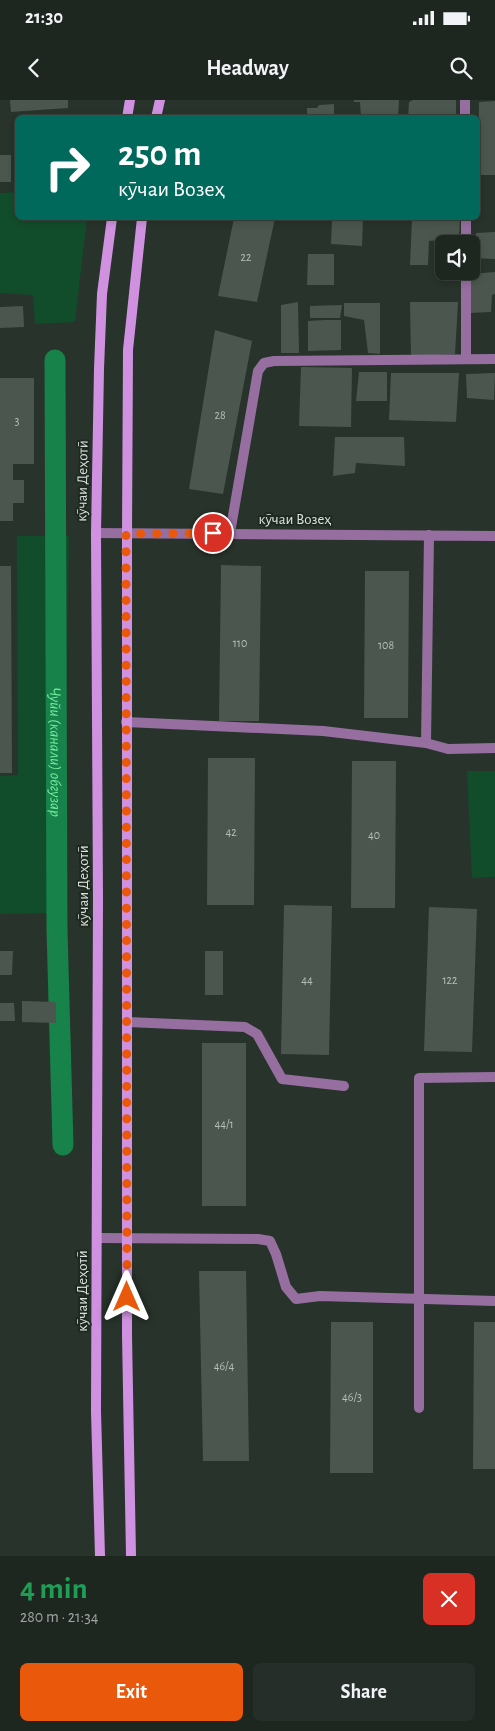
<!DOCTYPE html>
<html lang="en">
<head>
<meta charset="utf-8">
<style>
	body { margin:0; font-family:"Alegreya Sans",sans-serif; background:#262e29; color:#f1f3f6; height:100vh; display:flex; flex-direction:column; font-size:19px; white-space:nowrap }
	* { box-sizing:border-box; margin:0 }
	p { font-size:16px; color:#a1a5a5 }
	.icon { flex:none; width:28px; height:28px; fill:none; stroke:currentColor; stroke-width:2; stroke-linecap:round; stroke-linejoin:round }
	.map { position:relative; height:1456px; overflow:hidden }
	.drawer { display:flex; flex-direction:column; background:#1e2620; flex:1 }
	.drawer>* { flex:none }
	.top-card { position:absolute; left:15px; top:15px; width:465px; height:105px; border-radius:8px; box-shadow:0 2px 8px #0003,0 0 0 1px #3c433e; background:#00695c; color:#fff; overflow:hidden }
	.controls { position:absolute; left:435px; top:135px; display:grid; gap:10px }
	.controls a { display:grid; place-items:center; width:45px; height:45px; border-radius:8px; background:#1e2620; box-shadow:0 2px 8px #0003,0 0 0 1px #3c433e; font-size:25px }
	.pin { position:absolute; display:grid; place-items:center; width:42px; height:42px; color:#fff; margin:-21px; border:2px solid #fff; border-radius:50%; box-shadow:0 1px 5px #0007 }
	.me { position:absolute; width:55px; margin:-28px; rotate:0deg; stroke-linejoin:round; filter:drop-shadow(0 0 4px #0008) }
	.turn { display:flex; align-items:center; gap:18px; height:105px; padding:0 20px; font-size:22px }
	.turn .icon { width:65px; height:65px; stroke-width:2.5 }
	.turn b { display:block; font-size:35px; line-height:42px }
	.round { display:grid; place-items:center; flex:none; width:52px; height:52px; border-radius:8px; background:#262e29 }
	.summary { display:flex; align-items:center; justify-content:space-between; height:85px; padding:0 20px }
	h1 { font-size:30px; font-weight:600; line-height:38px; color:#1e9e55 }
	.cta { display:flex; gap:10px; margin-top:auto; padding:10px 20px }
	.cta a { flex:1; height:58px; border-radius:8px; background:#ea580c; color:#fff; font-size:20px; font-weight:600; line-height:58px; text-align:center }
	.cta a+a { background:#262e29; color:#f1f3f6 }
	.status { display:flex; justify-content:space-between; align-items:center; height:35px; padding:0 25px; background:#1e2620; direction:ltr }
	.status svg { height:14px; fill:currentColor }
	header { display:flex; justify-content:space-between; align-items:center; height:65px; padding:0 20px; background:#1e2620; font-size:22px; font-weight:600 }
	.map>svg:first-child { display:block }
</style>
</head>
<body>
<div class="status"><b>21:30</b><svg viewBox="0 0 49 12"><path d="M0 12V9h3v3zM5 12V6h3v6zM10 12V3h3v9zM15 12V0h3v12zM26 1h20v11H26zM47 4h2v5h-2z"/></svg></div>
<header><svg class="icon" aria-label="back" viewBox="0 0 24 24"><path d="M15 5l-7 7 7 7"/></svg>Headway<svg class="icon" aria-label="search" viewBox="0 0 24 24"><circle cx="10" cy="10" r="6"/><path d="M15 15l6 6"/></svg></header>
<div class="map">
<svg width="495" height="1456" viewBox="0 0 495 1456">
	<rect width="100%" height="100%" fill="#28332b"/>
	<path fill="#124d2b" d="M17,92l1,26h69l-12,104 -40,2 -2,-29 -33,-2v-100z
		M17,436h52l-6,377 -63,1v-138l18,-1z
		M467,671h28v106l-23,1z"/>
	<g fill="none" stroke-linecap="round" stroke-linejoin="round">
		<path stroke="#178249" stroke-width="21" id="s1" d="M55,260l2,570 6,215"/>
	</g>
	<path fill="#4b574e" d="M10,0h58v8l-57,4z
		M354,0h45l-1,18h-37l-1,-16h-6z
		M413,0h43v18h-48l1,-16z
		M495,1v74h-17l1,-73z
		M334,4v14h-27v-10h10l2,-3z
		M0,55h11v27h-11z
		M234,118h41l-18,84 -39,-6z
		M332,118h31l-1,28 -31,-2z
		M412,118h48l-1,20 -30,3 -1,24h-18z
		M495,132v27l-21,-1 2,-25z
		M308,154h26v31h-27z
		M495,172v22l-3,1 -1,17 -22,1 1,-39z
		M298,202l1,51h-18v-48z
		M410,202h48l-3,52 -44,2z
		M344,203h36v51l-12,-1 -4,-33 -20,-4z
		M342,205l-2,13h-30v-12z
		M23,206l1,21 -24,1v-21z
		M325,220h16v30l-33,1v-30z
		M215,230l37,11 -29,153 -34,-5z
		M301,267l51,1 -1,59 -52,-1z
		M359,272h28v29h-31z
		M391,273h68l-3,49 -67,-2z
		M495,273l-1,27 -27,-2 -1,-24z
		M0,278h34v86h-21v16h11v23h-11v18h-13z
		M335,337h69l1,29 -49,-3 -1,10 -22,3z
		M221,465l40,1 -2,155h-40z
		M0,466h11l1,207h-12z
		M365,471h44l-1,147h-44z
		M208,658h47l-1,147h-47z
		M352,661h44l-1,147h-44z
		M284,805l48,1 -3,149 -48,-1z
		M429,807l48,2 -5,143 -48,-1z
		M0,851h13l-1,24h-12z
		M205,851h18v44h-18z
		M22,901l34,1v21l-34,-1z
		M0,903h14l1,18h-15z
		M202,943h44v163h-44z
		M199,1171h47l3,190h-46z
		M331,1222h42v151h-43z
		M474,1222h21v147h-22z"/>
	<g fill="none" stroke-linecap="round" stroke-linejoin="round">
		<path stroke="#966fa0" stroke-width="10" d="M465,0v18
			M466,118v26
			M466,171v88
			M96,433l399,3
			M230,433l28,-162 6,-8 10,-2 221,-2
			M429,435l-3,208 22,6 47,-1
			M126,622l197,9 103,12
			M127,922l118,5 12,7 25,45 62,7
			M97,1138l161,1 12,2 6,13 10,33 10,12 24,-3 175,5
			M419,1308v-330l76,-1"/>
		<path stroke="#d092e0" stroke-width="10" d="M127,18l3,-18
			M156,18l4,-18
			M100,1456l-4,-145 2,-511 -2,-367 3,-164 3,-75 10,-76
			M131,1456l-4,-221v-801l1,-184 14,-132"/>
	</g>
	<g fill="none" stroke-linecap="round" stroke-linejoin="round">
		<path stroke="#ea580c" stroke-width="9" stroke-dasharray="0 16.2" d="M127,1197l-1,-763 87,-1"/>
	</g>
	<g text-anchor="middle" stroke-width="4" stroke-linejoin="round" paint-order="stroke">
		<g font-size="12" fill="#b6beb8">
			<text x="246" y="161">22</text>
			<text x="220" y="319">28</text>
			<text x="17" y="325">3</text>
			<text x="240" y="547">110</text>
			<text x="386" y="549">108</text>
			<text x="231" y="736">42</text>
			<text x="374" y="739">40</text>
			<text x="307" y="884">44</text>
			<text x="450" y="884">122</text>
			<text x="224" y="1028">44/1</text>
			<text x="224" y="1270">46/4</text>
			<text x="352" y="1301">46/3</text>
		</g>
		<g font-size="15" fill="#dae1dc" stroke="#1e2921">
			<text transform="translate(82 381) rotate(-89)" y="5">кӯчаи Деҳотӣ</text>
			<text x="295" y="424">кӯчаи Возеҳ</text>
			<text transform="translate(83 786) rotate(-90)" y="5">кӯчаи Деҳотӣ</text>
			<text transform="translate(82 1191) rotate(-90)" y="5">кӯчаи Деҳотӣ</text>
		</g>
		<g font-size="16" font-style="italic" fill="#71ee9f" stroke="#1e2921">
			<text dy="6" stroke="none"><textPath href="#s1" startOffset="392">Чуйи (канали) обгузар</textPath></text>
		</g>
	</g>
</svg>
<div class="controls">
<a><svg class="icon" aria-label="sound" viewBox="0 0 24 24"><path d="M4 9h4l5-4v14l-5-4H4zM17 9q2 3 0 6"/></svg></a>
</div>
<div class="pin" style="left:213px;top:433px;background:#d93025"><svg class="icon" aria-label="arrive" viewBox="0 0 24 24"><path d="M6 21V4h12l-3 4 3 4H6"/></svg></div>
<svg class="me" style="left:127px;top:1197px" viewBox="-20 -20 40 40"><path d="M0-17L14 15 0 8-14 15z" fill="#ea580c" stroke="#fff" stroke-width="4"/></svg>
<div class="top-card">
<div class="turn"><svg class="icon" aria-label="right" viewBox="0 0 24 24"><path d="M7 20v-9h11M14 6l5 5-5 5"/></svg><div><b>250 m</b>кӯчаи Возеҳ</div></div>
</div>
</div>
<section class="drawer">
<div class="summary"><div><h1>4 min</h1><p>280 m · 21:34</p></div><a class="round" style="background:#d93025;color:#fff"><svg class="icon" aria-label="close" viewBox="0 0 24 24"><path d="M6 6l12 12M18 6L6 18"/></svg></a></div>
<div class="cta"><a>Exit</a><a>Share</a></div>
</section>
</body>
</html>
